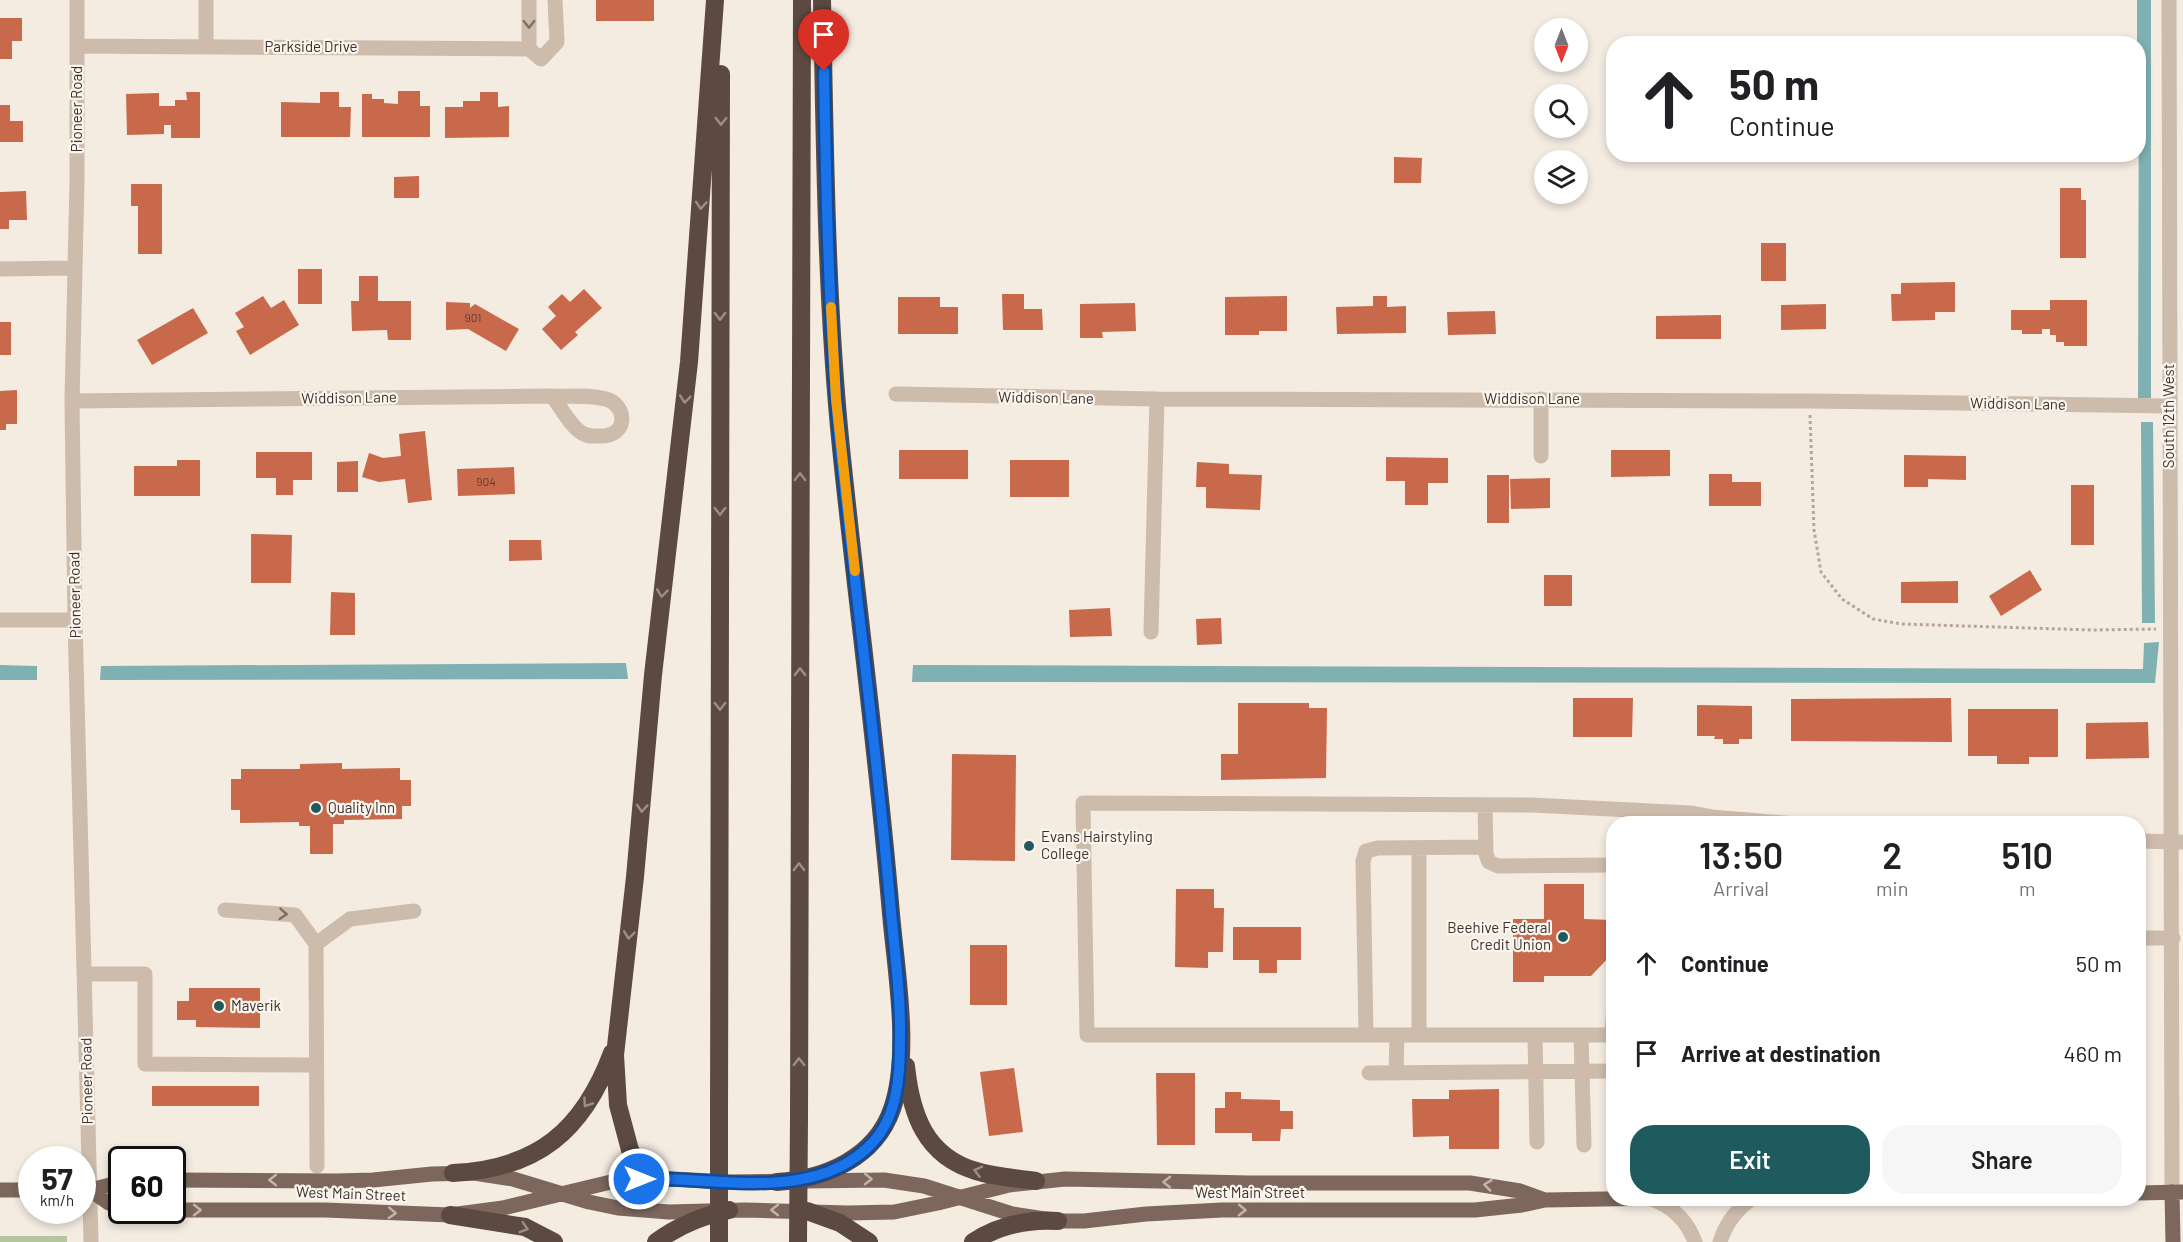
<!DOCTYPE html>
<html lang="en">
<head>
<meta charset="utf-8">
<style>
	body { margin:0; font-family:Barlow,sans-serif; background:#f6f6f6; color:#202124; height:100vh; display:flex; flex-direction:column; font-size:22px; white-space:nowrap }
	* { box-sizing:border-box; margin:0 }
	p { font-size:20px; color:#757577 }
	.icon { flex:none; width:33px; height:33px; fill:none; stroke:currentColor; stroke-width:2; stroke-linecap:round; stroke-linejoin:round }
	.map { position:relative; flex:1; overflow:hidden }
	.drawer { position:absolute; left:1606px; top:816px; width:540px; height:390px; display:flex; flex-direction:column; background:#fff; border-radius:24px; box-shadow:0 3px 9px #0003 }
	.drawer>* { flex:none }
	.hud { position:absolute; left:1606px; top:36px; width:540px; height:126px; border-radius:24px; box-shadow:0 3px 9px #0003; background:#fff; color:#202124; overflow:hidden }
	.needle { width:39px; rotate:180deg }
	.buttons { position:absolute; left:1534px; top:18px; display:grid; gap:12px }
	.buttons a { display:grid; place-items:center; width:54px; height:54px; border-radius:50%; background:#fff; box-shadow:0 3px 9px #0003; font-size:30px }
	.speed { position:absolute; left:18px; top:1146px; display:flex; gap:12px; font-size:30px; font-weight:700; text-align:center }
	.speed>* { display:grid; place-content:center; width:78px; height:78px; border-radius:50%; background:#fff; box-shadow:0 3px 9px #0003; line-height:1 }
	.speed small { font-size:15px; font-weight:400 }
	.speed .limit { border:3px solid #111; border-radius:9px; background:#fff; color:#111 }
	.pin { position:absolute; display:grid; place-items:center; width:51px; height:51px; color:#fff; margin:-62px -26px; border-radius:50% 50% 50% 0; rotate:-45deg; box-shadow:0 0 6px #0007 }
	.pin .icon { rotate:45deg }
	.me { position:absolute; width:66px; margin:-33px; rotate:90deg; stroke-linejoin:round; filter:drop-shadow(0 0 4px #0008) }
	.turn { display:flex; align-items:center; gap:21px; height:126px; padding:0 24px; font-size:27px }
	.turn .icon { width:78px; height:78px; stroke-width:2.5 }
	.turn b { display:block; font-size:42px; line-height:51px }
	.eta { display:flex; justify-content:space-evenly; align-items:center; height:102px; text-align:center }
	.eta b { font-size:36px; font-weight:600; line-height:42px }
	.primary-button { display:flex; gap:12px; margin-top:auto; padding:12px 24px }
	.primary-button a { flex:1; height:69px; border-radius:24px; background:#1f5a5e; color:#fff; font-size:24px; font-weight:600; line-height:69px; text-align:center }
	.primary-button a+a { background:#f6f6f6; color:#202124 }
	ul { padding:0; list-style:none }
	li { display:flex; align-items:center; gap:18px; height:90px; padding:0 24px }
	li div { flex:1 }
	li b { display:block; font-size:22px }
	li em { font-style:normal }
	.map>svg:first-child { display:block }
</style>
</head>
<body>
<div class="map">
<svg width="2183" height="1242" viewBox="0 0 2183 1242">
	<rect width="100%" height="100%" fill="#f4ebe1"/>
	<path fill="#b8c4a0" d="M0,1236h67v6h-67z"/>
	<path fill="#7fb0b2" d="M2137,0h14v398h-13l1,-354 -2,-1z
		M2141,422h12l2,201h-13z
		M2159,642l-4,41 -1243,-1 1,-17 1230,4 1,-26z
		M626,663l2,16 -528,1 1,-14z
		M0,665l37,1v14h-37z"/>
	<path fill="#c8694b" d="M596,0h58v21h-58z
		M0,18h22v23h-10v18h-12z
		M398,91h22v15h10v31h-68v-43h10v5h12v4l14,1z
		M186,92h14v46h-29v-13h-7v9l-37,1 -1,-41 33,-1v13h16v-6h12z
		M320,92h19v15h12l-1,30h-69v-35l39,1z
		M480,92h18v15l11,-1v31l-64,1v-31h18v-6h17z
		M0,105h10v16h13v21h-23z
		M1394,157l28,1 -1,25h-27z
		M419,176v22h-25v-21z
		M131,184h31v70h-24v-48h-7z
		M2060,188h21v12h5v58h-26z
		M26,191l1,29h-18v9h-9v-37z
		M1761,243h25v38h-25z
		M298,269h24v35h-24z
		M359,276h19v25h33v39h-23l-1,-10 -35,1 -1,-30h8z
		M1955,282v30h-20v8l-43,1 -1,-27h10v-11z
		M584,289l18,19 -27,24 3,3 -17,15 -19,-21 14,-13 -8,-9 14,-13 8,8z
		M1002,294h22v15h18l1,21h-40z
		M263,296l8,12 13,-8 15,25 -49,30 -14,-24 8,-4 -9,-14z
		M1287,296v35h-28v4h-34v-38z
		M1373,296h14v11l19,-1v27l-69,1 -1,-27 37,-1z
		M898,297h42v10h18v27h-60z
		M2050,300h37v46h-23v-4h-8v-7h-6v-6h-8v5h-20v-4h-11v-20h39z
		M446,302l24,1v5l5,-4 44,25 -13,22 -38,-22 -22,1z
		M1135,303l1,28 -34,1 1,6h-23v-34z
		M1826,304v25l-45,1v-25z
		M193,308l15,25 -56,32 -15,-25z
		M1495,311l1,23 -48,1 -1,-23z
		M1721,315v24h-65v-23z
		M0,322h11v33h-11z
		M17,390v34h-11v6h-6v-39z
		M425,431l7,69 -24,3 -3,-24 -26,3 -17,-5 7,-24 14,5 18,-2 -2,-22z
		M899,450h69v29h-69z
		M1611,450h59v26l-59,1z
		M256,452h56v28h-19v15h-17v-17h-20z
		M1904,455l62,1v24l-38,-1v8h-24z
		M1386,457l62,1v25h-20v22h-23v-24h-19z
		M177,460h23v36h-66v-30h43z
		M1010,460h59v37h-59z
		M358,461v31h-21v-30z
		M1197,462l32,2v10l33,1 -2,35 -54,-2v-21h-10z
		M514,467l1,27 -57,2 -1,-27z
		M1709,474h23v8h29v24h-52z
		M1487,475h22v48h-22z
		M1550,478v30l-39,1 -1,-30z
		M2071,485h23v60h-23z
		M251,534l41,1 -1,48h-40z
		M509,540h32l1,20 -33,1z
		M2030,570l12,20 -41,26 -12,-20z
		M1544,575h28v31h-28z
		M1958,581v22h-57v-21z
		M331,592l24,1v42h-25z
		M1110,608l2,28 -42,1 -1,-27z
		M1221,618l1,26 -25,1 -1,-26z
		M1573,698h60l-1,39h-59z
		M1951,698l1,44 -161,-1v-42z
		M1238,703h71v5h18l-1,70 -105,2v-26h17z
		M1697,705l55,1v33h-13v5h-16v-5h-9l1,-3h-18z
		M1968,709h90v48h-29v7h-32v-8h-29z
		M2148,722l1,36 -63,1v-36z
		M952,754l64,1 -1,106 -64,-1z
		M342,763v6l58,-1v12h11v26h-9v13l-58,1v4h-11v30h-23v-28h-11v-4l-59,1v-13h-9v-31h10v-10h59v-5z
		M1544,884h40v35l28,1v34l-21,22h-47v6h-31v-63h31z
		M1176,889h38v19h10l-1,44h-15v16l-33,-1z
		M1233,927h68v33h-24v13h-18v-13h-26z
		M970,945h37v60h-37z
		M189,988h71v40l-64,-1v-7h-19v-19h12z
		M1014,1068l9,64 -34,4 -9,-64z
		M1156,1073h39v72h-38z
		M152,1086h107v20h-107z
		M1499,1089v60h-50v-13l-36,1 -1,-38h37v-9z
		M1225,1092h16v7l39,1v11h13v18h-12l-1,12h-28v-8h-37v-25h10z"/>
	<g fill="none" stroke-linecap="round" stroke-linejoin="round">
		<path stroke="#b9a596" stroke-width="3" stroke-dasharray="3 3" stroke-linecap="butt" d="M1810,415l4,115 7,42 21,27 31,20 29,5 190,6 64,-1"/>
		<path stroke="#cdbbac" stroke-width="15" d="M77,0v181l-5,220 3,219 16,622
			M529,0v49
			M2169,0c-2,397 5,795 3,1192
			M77,46l452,3 12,10 16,-17 -2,-42
			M206,47v-47
			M0,269l75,-1
			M896,394l261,5 653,2 359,5
			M552,396c18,1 40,-2 57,4 17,7 20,36 -9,36 -7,0 -12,1 -18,-3 -12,-7 -21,-26 -30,-37z
			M1541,399v57
			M72,401l480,-5
			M0,620h75
			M1151,632l6,-233
			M1485,805l1,49 3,8 9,4 116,-1
			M2139,841l42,1
			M225,910l70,5 21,29 34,-25 64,-8
			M2139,938h34
			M316,944l1,222
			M85,974h60v90l171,1
			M1366,1035l-3,-174 3,-10 12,-3 108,-1
			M1419,1035v-187
			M1535,1035l2,107
			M1581,1035l3,110
			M1612,1035l2,-31
			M1614,1035h-527l-4,-232 449,2 158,8 22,4 83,7
			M1369,1073l245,-2
			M1396,1073l1,-38
			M1652,1199c21,8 35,21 43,43
			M1720,1242c6,-19 16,-33 33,-44"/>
		<path stroke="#7d675c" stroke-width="15" d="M172,1180l164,1 37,-1 59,-6 42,-1 39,6 76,23 29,6 51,4 76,-2 103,3 46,-1 44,-9 71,-18 56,-6 184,4h221l50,8 25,9
			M0,1190h32
			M82,1190h8l32,-8
			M90,1190l19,13 13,5
			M2172,1192l1,50
			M2139,1193l44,-1
			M139,1210h186l125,5 53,-7 112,-27 41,-3 71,4 157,-2 40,6 88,28 46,7h26l62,-7 76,-4h253l47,-5 23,-5 119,-2"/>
		<path stroke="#5c4a42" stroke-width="18" d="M906,1066c5,48 19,90 70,105 19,6 40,7 60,10
			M719,1118l2,-1044
			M799,1120l3,-1120
			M453,1173c84,-4 130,-42 159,-120
			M656,1178l-16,-12 -10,-16 -12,-45 -3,-50 20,-178 18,-202 36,-313 26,-362
			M777,1182c48,-3 98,-24 115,-73 19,-55 4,-138 -1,-195 -13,-156 -34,-310 -50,-466 -15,-148 -16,-298 -19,-448
			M807,1211l33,12 29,19
			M450,1215l75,12 29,15
			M656,1242c23,-17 45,-26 73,-32
			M973,1242c26,-17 55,-23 85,-21"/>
		<path stroke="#5c4a42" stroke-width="18" d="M719,1242v-124
			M798,1242l1,-122"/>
	</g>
	<defs><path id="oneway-chevron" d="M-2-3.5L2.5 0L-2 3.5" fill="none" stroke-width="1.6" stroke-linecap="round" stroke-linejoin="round" transform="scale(1.5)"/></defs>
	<g stroke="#7d6f65">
		<use href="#oneway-chevron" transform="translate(529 24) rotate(90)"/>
		<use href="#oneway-chevron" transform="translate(283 914) rotate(4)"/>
	</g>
	<g stroke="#9c8e87">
		<use href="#oneway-chevron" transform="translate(721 121) rotate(90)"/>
		<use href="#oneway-chevron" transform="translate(701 205) rotate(94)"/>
		<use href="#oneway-chevron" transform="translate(720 316) rotate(90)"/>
		<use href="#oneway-chevron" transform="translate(685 399) rotate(96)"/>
		<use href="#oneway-chevron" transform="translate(800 477) rotate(-90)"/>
		<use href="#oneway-chevron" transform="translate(720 511) rotate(90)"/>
		<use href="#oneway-chevron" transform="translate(662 593) rotate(97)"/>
		<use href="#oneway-chevron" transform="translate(800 672) rotate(-90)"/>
		<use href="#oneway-chevron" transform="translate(720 706) rotate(90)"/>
		<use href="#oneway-chevron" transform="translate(642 808) rotate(94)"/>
		<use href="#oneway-chevron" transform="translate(799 867) rotate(-90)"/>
		<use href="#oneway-chevron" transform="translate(629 935) rotate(97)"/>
		<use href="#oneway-chevron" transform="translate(799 1062) rotate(-90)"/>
		<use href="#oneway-chevron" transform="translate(587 1103) rotate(124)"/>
		<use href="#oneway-chevron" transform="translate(978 1171) rotate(-166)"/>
		<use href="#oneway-chevron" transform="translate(524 1228) rotate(17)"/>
	</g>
	<g stroke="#c2b5ac">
		<use href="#oneway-chevron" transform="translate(868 1179) rotate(1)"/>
		<use href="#oneway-chevron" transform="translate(273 1180) rotate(-180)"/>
		<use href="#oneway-chevron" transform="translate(1167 1182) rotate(-179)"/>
		<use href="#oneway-chevron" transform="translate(1488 1185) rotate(-173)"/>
		<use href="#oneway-chevron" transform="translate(197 1210)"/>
		<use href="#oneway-chevron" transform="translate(775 1210) rotate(-180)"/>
		<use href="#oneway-chevron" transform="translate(1242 1210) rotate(1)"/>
		<use href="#oneway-chevron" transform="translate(392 1213) rotate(3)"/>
	</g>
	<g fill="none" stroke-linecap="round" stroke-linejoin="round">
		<defs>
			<path id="route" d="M639,1179c75,-3 178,26 235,-38 24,-27 26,-67 26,-101 1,-46 -6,-93 -10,-139 -9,-102 -21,-204 -33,-305 -7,-66 -16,-133 -21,-199 -8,-109 -10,-217 -12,-326"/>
		</defs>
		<use href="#route" stroke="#114b97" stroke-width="15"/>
		<use href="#route" stroke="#1a73e8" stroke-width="10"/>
		<path stroke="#f59e0b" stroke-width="10" d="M831,307l5,92 19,172"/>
	</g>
	<g fill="#1f5a5e" stroke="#fbf5ee" stroke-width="2">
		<circle cx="316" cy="808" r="6"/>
		<circle cx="1029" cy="846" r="6"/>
		<circle cx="1563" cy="937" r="6"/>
		<circle cx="219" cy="1006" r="6"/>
	</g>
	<g text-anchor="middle" stroke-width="4.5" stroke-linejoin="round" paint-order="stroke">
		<g font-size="12" fill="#5e3e33">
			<text x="473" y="322">901</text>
			<text x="486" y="486">904</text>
		</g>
		<g font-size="15" fill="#3b302b" stroke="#fbf5ee">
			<text x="311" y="52">Parkside Drive</text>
			<text transform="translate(77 109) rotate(-90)" y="5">Pioneer Road</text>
			<text transform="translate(349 398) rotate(-1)" y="5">Widdison Lane</text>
			<text transform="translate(1046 398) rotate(1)" y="5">Widdison Lane</text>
			<text x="1532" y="404">Widdison Lane</text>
			<text transform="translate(2018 404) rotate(1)" y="5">Widdison Lane</text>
			<text transform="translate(2169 416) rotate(-90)" y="5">South 12th West</text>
			<text transform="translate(75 595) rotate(-91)" y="5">Pioneer Road</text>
			<text transform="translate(87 1081) rotate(-91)" y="5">Pioneer Road</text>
			<text x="1250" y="1198">West Main Street</text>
			<text transform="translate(351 1194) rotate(2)" y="5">West Main Street</text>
		</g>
		<g font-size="15" fill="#3b302b" stroke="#fbf5ee" text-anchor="start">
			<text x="328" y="813">Quality Inn</text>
			<text x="1041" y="842">Evans Hairstyling<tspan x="1041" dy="17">College</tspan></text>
			<text x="1551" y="933" text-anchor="end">Beehive Federal<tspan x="1551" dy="17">Credit Union</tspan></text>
			<text x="231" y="1011">Maverik</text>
		</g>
	</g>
</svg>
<div class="buttons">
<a><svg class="needle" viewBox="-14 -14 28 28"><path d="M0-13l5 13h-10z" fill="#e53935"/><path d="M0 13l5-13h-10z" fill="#757577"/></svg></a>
<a><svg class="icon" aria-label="search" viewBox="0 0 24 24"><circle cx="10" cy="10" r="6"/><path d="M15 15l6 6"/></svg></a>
<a><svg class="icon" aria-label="layers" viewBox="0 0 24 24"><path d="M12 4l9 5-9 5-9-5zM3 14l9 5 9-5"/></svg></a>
</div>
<div class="speed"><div>57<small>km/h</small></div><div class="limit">60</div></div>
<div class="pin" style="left:824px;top:71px;background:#d93025"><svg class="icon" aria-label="arrive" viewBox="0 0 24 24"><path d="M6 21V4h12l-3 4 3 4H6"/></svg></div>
<svg class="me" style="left:639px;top:1179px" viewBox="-20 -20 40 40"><circle r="17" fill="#1a73e8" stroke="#fff" stroke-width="3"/><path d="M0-11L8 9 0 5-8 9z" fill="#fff"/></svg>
<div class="hud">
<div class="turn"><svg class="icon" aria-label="ahead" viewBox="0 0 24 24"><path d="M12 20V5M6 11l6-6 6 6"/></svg><div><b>50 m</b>Continue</div></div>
</div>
<section class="drawer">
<div class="eta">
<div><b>13:50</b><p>Arrival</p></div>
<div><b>2</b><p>min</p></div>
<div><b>510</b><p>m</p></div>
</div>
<ul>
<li><svg class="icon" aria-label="ahead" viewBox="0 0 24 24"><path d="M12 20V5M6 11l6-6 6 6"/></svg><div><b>Continue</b></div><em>50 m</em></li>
<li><svg class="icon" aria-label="arrive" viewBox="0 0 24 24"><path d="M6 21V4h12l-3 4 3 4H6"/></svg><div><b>Arrive at destination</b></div><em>460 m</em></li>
</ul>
<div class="primary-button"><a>Exit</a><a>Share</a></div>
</section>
</div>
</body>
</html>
